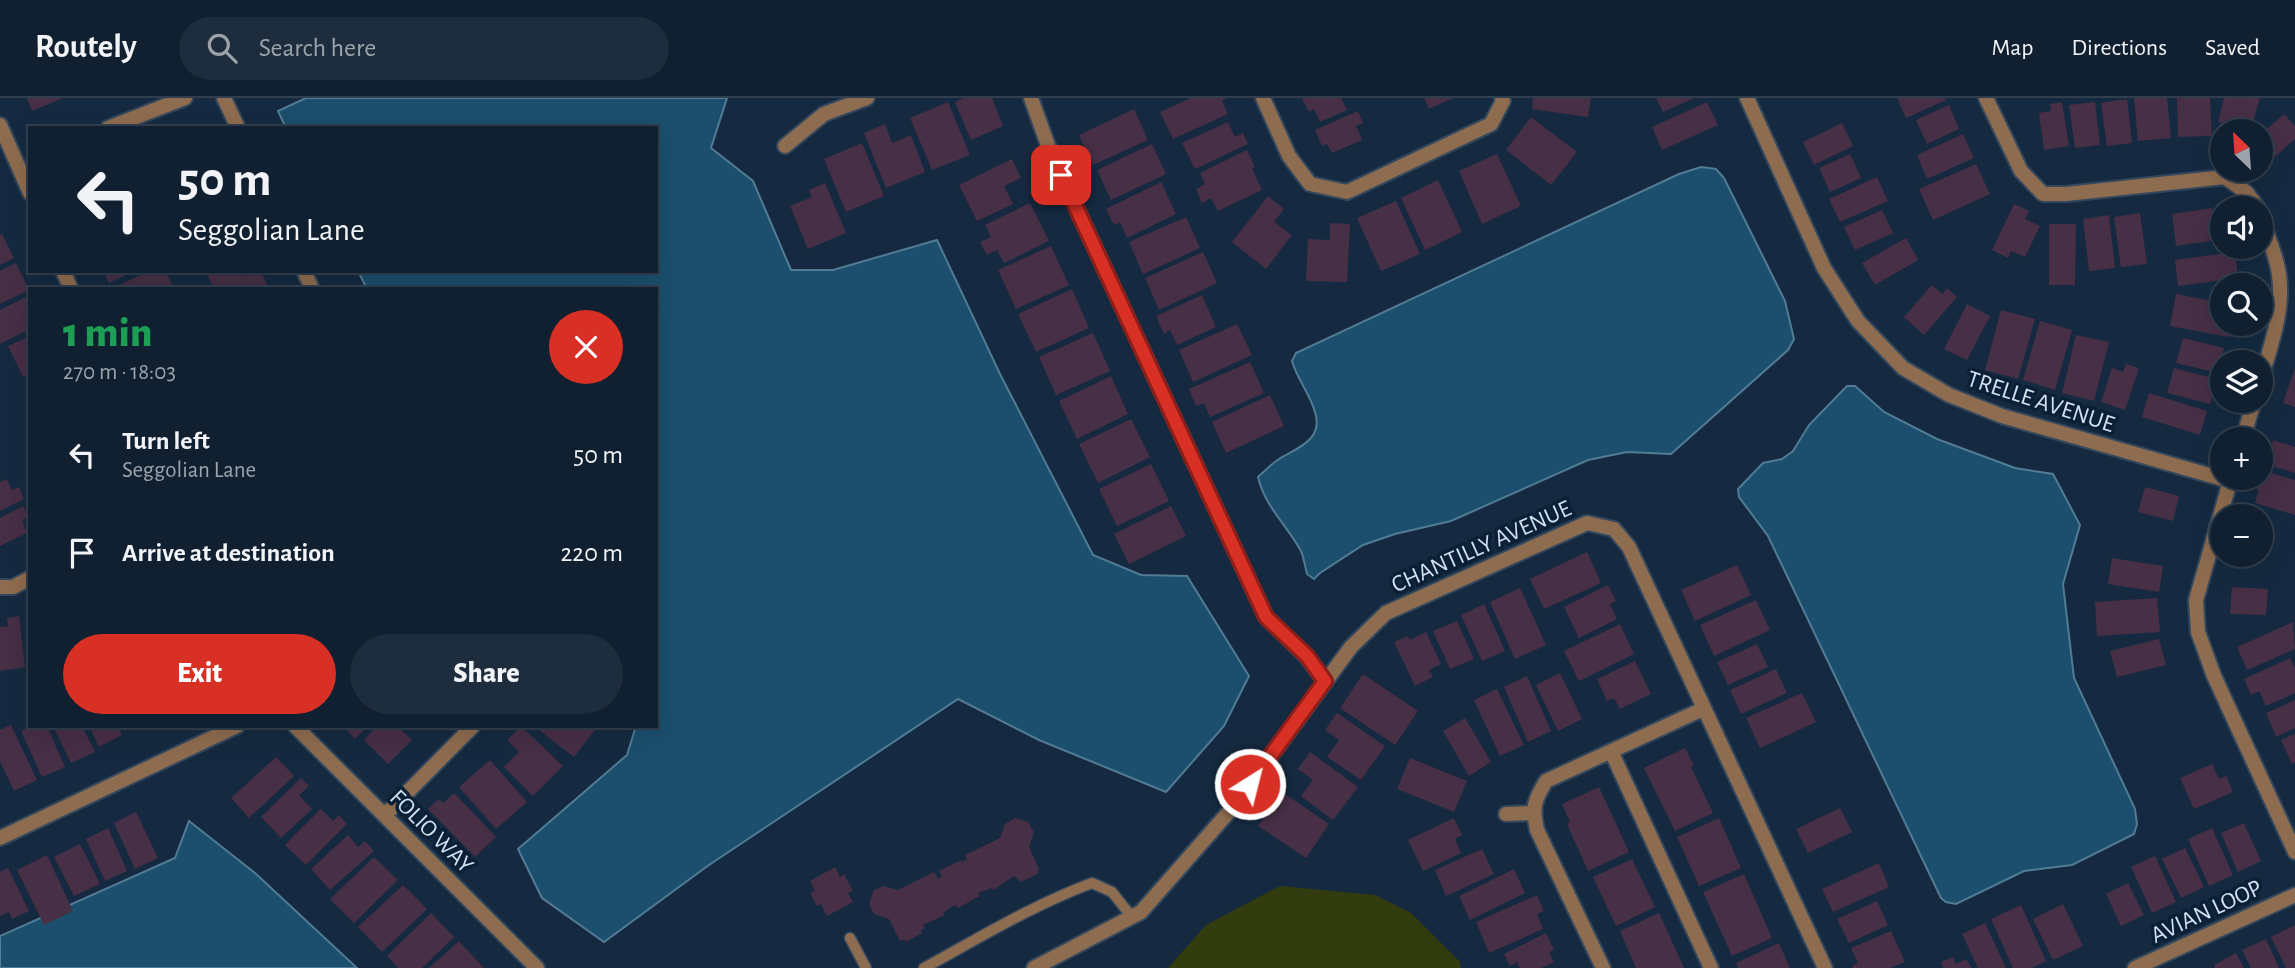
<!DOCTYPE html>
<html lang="en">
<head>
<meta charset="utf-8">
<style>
	body { margin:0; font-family:"Alegreya Sans",sans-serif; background:#1e2d3d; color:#f1f3f6; height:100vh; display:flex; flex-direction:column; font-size:26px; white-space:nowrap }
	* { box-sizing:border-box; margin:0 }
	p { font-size:23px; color:#9ca3ab }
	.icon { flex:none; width:38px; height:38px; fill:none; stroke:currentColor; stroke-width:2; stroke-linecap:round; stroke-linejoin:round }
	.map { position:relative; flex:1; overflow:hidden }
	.details { position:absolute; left:28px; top:189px; width:630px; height:441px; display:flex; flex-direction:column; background:#102031; border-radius:0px; box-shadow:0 7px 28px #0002,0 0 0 2px #303e4d }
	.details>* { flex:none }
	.banner { position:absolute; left:28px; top:28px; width:630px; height:147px; border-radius:0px; box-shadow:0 7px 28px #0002,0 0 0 2px #303e4d; background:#102031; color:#f1f3f6; overflow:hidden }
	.needle { width:46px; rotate:335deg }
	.fabs { position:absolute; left:2210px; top:21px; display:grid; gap:14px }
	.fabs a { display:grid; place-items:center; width:63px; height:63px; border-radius:50%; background:#102031; box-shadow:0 7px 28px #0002,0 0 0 2px #303e4d; font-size:35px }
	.pin { position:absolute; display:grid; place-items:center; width:60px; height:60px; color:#fff; margin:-30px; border-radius:14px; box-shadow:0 4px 10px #0006 }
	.me { position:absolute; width:77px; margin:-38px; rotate:36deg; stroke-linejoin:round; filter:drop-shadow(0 0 5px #0008) }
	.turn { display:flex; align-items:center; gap:24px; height:147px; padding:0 35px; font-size:32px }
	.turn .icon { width:91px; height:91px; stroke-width:2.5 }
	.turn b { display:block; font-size:49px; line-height:60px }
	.round { display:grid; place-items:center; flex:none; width:74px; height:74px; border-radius:37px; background:#1e2d3d }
	.head { display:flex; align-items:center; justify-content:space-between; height:119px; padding:0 35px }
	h1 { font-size:42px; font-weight:800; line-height:52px; color:#1e9e55 }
	.button { display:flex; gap:14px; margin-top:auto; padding:14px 35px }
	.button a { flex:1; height:80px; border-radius:42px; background:#d93025; color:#fff; font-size:28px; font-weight:800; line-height:80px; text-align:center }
	.button a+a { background:#1e2d3d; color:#f1f3f6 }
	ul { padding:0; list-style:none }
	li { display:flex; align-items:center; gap:21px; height:98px; padding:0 35px }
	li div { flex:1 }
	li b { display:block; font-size:26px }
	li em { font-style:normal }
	header { display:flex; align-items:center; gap:42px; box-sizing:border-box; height:98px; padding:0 35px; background:#102031; border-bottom:2px solid #303e4d }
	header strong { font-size:33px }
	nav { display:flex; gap:38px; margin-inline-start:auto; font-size:24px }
	.search { width:490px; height:63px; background:#1e2d3d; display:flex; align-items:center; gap:18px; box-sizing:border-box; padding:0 24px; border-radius:38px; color:#9ca3ab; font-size:26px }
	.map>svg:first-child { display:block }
</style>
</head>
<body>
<header>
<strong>Routely</strong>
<div class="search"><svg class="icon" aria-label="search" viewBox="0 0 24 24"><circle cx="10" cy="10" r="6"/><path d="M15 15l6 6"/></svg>Search here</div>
<nav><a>Map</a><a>Directions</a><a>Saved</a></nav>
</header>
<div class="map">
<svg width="2295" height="870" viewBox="0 0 2295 870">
	<rect width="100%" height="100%" fill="#152a41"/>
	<path fill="#333c0e" d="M1280,788l95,9 36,18 49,49 1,6h-293l38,-43z"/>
	<path fill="#1b4f6d" stroke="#527b94" stroke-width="2" d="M306,0h421l-16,50 42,33 38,89h42l104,-30 63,134 93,181 48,20 46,1 62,100 -25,50 -58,66 -127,-52 -81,-41 -249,166 -105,77 -62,-44 -24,-49 109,-94 9,-29h20v-437h-289l-9,-18h298v-143h-370l-8,-17z
		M1701,69l15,2 8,9 61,123 9,38 -6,11 -117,104 -44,-2 -39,8 -137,61 -56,13 -32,11 -43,28 -6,6 -7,-5c-2,-7 -3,-16 -6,-23 -14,-26 -36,-44 -43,-74 7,-6 13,-13 21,-18 18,-11 45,-19 36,-47 -5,-18 -18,-33 -23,-51l4,-8 383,-179z
		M1847,288h8l29,26 53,27 78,29 38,6 27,51 -17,59 11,94 61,131 2,15 -3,10 -62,31 -48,6 -68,33 -10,-2 -5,-4 -173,-362 -29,-39 -1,-8 25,-26 19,-4 11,-8 16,-26z
		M189,723l66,52 102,95h-357v-32l175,-78z"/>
	<path fill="#472f46" d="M27,0h36l-31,13z
		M963,0h29l11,28 -32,14 -16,-38z
		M1191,0h36l-5,3 6,13 -55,25 -13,-27z
		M1302,0h39l6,12 -27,12 -6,-13 -5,3z
		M1424,0h29l-24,11z
		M1533,0h58l-3,19 -56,-8z
		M1656,0h38l-31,14z
		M1897,0h48l1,2 -40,18z
		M2134,0h33l4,40 -33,3z
		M2177,0h33l2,38 -34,1z
		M2224,0h36l-10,33 -32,-9z
		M2127,1l5,44 -25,3 -6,-43z
		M948,4l22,53 -38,15 -22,-52z
		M1707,4l11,23 -56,25 -10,-23z
		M2062,4l7,44 -25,4 -5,-37 12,-2 -1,-7z
		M2095,4l5,43 -25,3 -6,-43z
		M1949,7l10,24 -32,15 -11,-24z
		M1134,11l14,31 -55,25 -14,-30z
		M1358,13l5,12 -7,3 6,14 -30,13 -5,-9 -5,2 -7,-16z
		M2284,16l11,12v13l-26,23 -8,-10v-18z
		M1531,19l46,35 -26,33 -45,-35z
		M1228,24l7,15 8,-4 5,11 -53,25 -13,-26z
		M1842,25l11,23 -39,19 -11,-23z
		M885,26l7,19 19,-8 14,37 -39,16 -22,-55z
		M1963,36l11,24 -47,21 -10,-24z
		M862,45l22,53 -38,16 -22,-53z
		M1152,46l14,30 -55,26 -14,-30z
		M1247,52l8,17 -3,1 10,22 -44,21 -7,-13 -9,5 -6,-14 9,-5 -5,-11z
		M1497,56l24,52 -39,18 -23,-53z
		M1850,56l11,24 -31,14 -11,-24z
		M1012,61l9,19 -17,8 9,18 -36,17 -18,-36z
		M1976,66l14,30 -57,26 -14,-31z
		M1877,79l11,24 -48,21 -11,-23z
		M1438,82l24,52 -37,18 -24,-52z
		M1161,84l15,32 -49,24 -7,-16 -6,3 -8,-16z
		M825,85l21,50 -38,16 -18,-43 22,-9 -3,-7z
		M1268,98l16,13 -10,13 18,13 -26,34 -34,-27z
		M1396,103l24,53 -39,17 -24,-53z
		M1030,105l19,38 -45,22 -7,-13 -10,5 -7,-13 11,-5 -6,-12z
		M2014,106l15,7 -4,8 15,7 -15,31 -14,-6 -3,7 -16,-8z
		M2212,110l5,32 -41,6 -4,-32z
		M1882,112l11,23 -38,17 -11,-23z
		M2140,115l7,51 -26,3 -7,-50z
		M2109,117l6,53 -26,3 -6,-52z
		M1186,119l14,31 -57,26 -14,-32z
		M1330,125l20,1 -3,58 -41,-1 2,-42 22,1z
		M2049,126h27l-1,61h-26z
		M2,136l12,24 -14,7v-30z
		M1906,140l12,22 -43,25 -13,-22z
		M1051,148l18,39 -53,24 -18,-39z
		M1203,154l14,31 -58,27 -14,-32z
		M2235,154l3,26 -60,8 -3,-26z
		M16,165l13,27 -29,14v-33z
		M104,173h31l-26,12z
		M149,173h17l8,18h-63z
		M206,173h36l2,5 9,-5h8l7,16 -54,2z
		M1932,187l10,9 5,-6 10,9 -33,38 -20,-18z
		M1072,191l17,39 -53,24 -18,-38z
		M2176,196l46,9v21h10l-3,13 -59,-11z
		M30,197v34l-30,15v-34z
		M1202,197l14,32 -39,18 -7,-15 -6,4 -8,-18z
		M1967,206l23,12 -23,44 -23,-11z
		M2001,212l34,9 -17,60 -33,-9z
		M2040,223l32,9 -17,60 -32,-10z
		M1237,226l15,31 -59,27 -14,-32z
		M1093,235l17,38 -54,24 -17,-38z
		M2076,237l33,7 -15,59 -32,-8z
		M30,238v37l-7,4 -15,-31z
		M2183,240l41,10 -6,25 -42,-10z
		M1250,264l14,31 -54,24 -6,-14 -8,3 -7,-17z
		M2126,266l13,4 -14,42 -24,-8 11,-34 11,4z
		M2174,270l42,11 -6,25 -43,-11z
		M2295,270v39l-12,-4z
		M1111,278l17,38 -51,25 -18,-38z
		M2149,295l58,18 -7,24 -58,-18z
		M1270,297l14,31 -58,27 -14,-31z
		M1131,321l19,38 -52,26 -19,-39z
		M2273,342l22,7v26l-29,-9z
		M1151,366l18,37 -52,25 -18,-37z
		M2261,372l34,10v35l-40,-12 4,-14 -8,-2 3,-9h7z
		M7,381l5,11 7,-3 5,12 -24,12v-29z
		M2145,389l34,9 -6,25 -35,-9z
		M23,408l6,11 -7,3 5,13 -27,13v-28z
		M1171,408l15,30 -57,28 -15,-30z
		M1587,454l14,31 -57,26 -14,-30z
		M2112,460l51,8 -4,26 -51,-8z
		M1737,467l14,30 -56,26 -14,-31z
		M1608,487l8,16 -6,3 7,15 -38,19 -15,-31z
		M2232,489l36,2 -2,26 -36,-1z
		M1520,490l26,57 -31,14 -25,-57z
		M2157,500l3,34 -63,4 -2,-34z
		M1756,502l14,30 -56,26 -14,-31z
		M1484,506l21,47 -23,10 -21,-46z
		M19,518l6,51 -25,4v-44l8,-1 -1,-8z
		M1457,523l17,38 -24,10 -17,-38z
		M2293,524l2,27 -48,21 -10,-23z
		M1620,526l14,30 -55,27 -15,-30z
		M1426,534l15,32 -12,6 4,7 -18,9 -21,-44 14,-6 2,4z
		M2159,541l7,26 -49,12 -7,-26z
		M1757,546l11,23 -40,18 -11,-23z
		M2290,560l5,10v25l-29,13 -7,-15 -8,4 -7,-16z
		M1635,563l16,33 -31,15 -6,-11 -7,3 -10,-22z
		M1776,571l11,24 -46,21 -11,-24z
		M1560,575l22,46 -24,12 -22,-46z
		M1363,576l55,37 -23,34 -55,-37z
		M1527,578l24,55 -23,11 -24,-55z
		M1497,591l27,56 -24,11 -26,-56z
		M1802,595l14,29 -56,26 -14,-30z
		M2295,602v28l-19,9 -10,-24z
		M1337,615l48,33 -24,34 -34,-23 12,-17 -14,-10z
		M1465,620l26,44 -22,14 -26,-45z
		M11,627l26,55 -23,11 -14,-30v-31z
		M31,628h16l18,41 -23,10 -21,-46z
		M53,628h29l13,26 -24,11z
		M89,628h29l4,9 -23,12z
		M343,628h25l-13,13z
		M377,628h20l15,14 -24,24 -24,-24z
		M521,628l42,40 -30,30 -29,-29 15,-15 -12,-12z
		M534,628h64l-24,31z
		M2295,636v28l-3,2 -11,-24z
		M1685,650l9,18 -3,1 22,46 -38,18 -31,-63z
		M1310,654l48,35 -25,33 -32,-24 12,-16 -15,-11z
		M276,659l18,19 -45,42 -18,-20z
		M1410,660l57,23 -13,31 -57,-23z
		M490,662l37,42 -31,27 -37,-42z
		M2212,666l7,15 7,-3 7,16 -39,17 -14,-31z
		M301,680l8,8 -10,9 13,14 -31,29 -20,-21z
		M1599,689l30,65 -41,19 -21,-47 3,-2 -8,-18z
		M1282,694l47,32 -23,34 -48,-32z
		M454,695l42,44 -21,20 -47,-48 11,-10 4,4z
		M1840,710l12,24 -44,21 -12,-24z
		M321,711l12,12 6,-6 8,9 -41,41 -21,-20z
		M136,714l22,46 -23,11 -21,-46z
		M1015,720l13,4 6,10 -5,15 10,22 -2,5 -16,8 -7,-6 -21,14 -1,-2 -14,5 2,3 -22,12 -2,-3 -5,2 -8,6 2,2 -22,10 2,3 -4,2 1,3 -16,9 -2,-3 -4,2 -11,-22 -15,-5 -5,-10 5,-14 10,-4 14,4 36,-18 4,7 4,-2 -3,-6 22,-11 1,2 5,-3 -2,-4 35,-17 5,-14z
		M1454,720l8,17 -7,4 6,14 -38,18 -15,-31z
		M1719,720l22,50 -42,18 -22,-49z
		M2244,725l17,38 -23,11 -17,-39z
		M108,730l19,43 -22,10 -19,-42z
		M2212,730l21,47 -24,11 -21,-47z
		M348,737l10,12 7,-6 9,10 -44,39 -19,-21z
		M80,746l20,40 -26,12 -20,-39z
		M2185,750l19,39 -23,11 -19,-39z
		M1482,751l12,25 -48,22 -11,-26z
		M47,757l26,56 -29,14 -27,-55z
		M2155,758l21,46 -24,11 -21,-46z
		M374,759l24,23 -44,43 -24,-24z
		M1632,761l23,48 -39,19 -23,-49z
		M1879,765l10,24 -56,25 -11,-23z
		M835,769l5,10 4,-3 9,17 -5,2 5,9 -26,14 -6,-12 -4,2 -7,-13 5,-2 -5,-10z
		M8,770l21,43 -17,8 -3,-7 -9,4v-44z
		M1514,771l11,24 -55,27 -11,-24z
		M1744,776l28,64 -40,18 -29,-64z
		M2128,785l16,32 -23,11 -15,-32z
		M403,787l24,24 -45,43 -24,-25z
		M1537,797l7,16 -7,3 6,15 -54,24 -13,-31z
		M1877,803l11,24 -39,18 -12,-24z
		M2063,806l20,42 -30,14 -20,-41z
		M2021,807l25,56 -14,7h-19l-22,-49z
		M431,815l23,24 -32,31h-24l-11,-12z
		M1659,815l25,55h-48l-16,-37z
		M1985,825l21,45h-28l-16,-34z
		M2295,827v43h-9l-15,-31z
		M1891,833l14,31 -15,6h-37l-1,-2 6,-3 -7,-15z
		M1546,835l8,17 -5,2 5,10 -13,6h-21l-3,-6 -7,4 -6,-12z
		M2266,841l13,29h-28l-9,-18z
		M459,843l25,27h-55z
		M1779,845l11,25h-52l-2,-5z
		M2236,855l8,15h-29l-1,-3z
		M1953,859l3,7 11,-5 4,9h-28l-2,-6z"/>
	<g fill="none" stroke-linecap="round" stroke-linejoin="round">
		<defs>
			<path id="service" d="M850,840l16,30
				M924,870c55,-30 109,-63 168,-85l20,9 20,25"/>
			<path id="minor" d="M224,0l14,30
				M1031,0l19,53 216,466 40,39 19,25
				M1263,0l26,58 21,28 37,8 144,-68 12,-23 -1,-3
				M1747,0l77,170 34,53 45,47 46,27 53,21 228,65
				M1986,0l35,73 22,23h23l159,-17 22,16 11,15
				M0,27l30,68
				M108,30l77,-30
				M785,48l39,-32 43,-16
				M2261,119c6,18 16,39 18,58 5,35 -8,70 -18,104
				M63,173l8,18
				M304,173l8,18
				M2243,341l11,-38
				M2231,380l-35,122 2,32 16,44 81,176
				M0,489h13l17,-9
				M295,628l242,242
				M1611,653l100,217
				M1506,716l27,-1
				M385,717l88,-89
				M0,740l237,-112
				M1034,870l107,-56 93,-106 117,-159 35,-34 201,-90 27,6 15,18 196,421
				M1603,870l-66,-138c-5,-23 -3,-29 9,-49l157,-72
				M2135,870l160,-73"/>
		</defs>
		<use href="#service" stroke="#33475d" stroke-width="13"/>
		<use href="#minor" stroke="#33475d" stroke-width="18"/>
		<use href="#service" stroke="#8e6c4f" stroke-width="10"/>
		<use href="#minor" stroke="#8e6c4f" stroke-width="14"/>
	</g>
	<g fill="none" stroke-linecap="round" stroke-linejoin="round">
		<defs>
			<path id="route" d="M1061,77l205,442 41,39 18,25 -75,103"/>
		</defs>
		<use href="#route" stroke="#8d1f18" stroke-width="18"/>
		<use href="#route" stroke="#d93025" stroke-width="12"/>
	</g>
	<g text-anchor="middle" stroke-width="7" stroke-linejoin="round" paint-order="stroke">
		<g font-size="24" fill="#d3e1f0" stroke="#0b2036">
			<text transform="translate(2041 303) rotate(18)" y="8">TRELLE AVENUE</text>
			<text transform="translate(1481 448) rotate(-24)" y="8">CHANTILLY AVENUE</text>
			<text transform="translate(432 733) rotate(45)" y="8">FOLIO WAY</text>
			<text transform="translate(2206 813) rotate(-25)" y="8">AVIAN LOOP</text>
		</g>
	</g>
</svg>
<div class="fabs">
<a><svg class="needle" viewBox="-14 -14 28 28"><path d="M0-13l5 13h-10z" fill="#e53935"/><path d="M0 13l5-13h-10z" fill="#9ca3ab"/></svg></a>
<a><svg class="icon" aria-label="sound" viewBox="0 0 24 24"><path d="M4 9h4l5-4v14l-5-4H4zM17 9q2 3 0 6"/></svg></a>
<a><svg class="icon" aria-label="search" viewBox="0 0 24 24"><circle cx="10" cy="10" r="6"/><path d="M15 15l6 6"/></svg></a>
<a><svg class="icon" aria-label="layers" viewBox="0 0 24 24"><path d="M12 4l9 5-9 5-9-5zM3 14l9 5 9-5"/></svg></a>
<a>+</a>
<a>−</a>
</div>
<div class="pin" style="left:1061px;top:77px;background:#d93025"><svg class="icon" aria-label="arrive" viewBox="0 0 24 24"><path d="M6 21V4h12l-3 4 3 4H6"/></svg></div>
<svg class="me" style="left:1250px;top:686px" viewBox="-20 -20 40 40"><circle r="17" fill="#d93025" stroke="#fff" stroke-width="3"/><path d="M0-11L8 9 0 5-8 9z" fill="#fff"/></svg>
<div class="banner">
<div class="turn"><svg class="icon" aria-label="left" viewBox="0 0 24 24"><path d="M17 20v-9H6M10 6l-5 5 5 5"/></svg><div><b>50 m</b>Seggolian Lane</div></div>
</div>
<section class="details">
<div class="head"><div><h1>1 min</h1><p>270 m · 18:03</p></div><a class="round" style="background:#d93025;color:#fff"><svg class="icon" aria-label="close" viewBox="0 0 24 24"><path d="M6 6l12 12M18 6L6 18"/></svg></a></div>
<ul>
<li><svg class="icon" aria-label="left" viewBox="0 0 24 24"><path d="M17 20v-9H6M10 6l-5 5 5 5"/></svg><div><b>Turn left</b><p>Seggolian Lane</p></div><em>50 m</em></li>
<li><svg class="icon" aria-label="arrive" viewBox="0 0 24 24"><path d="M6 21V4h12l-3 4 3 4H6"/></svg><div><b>Arrive at destination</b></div><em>220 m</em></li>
</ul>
<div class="button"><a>Exit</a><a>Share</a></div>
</section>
</div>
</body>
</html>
